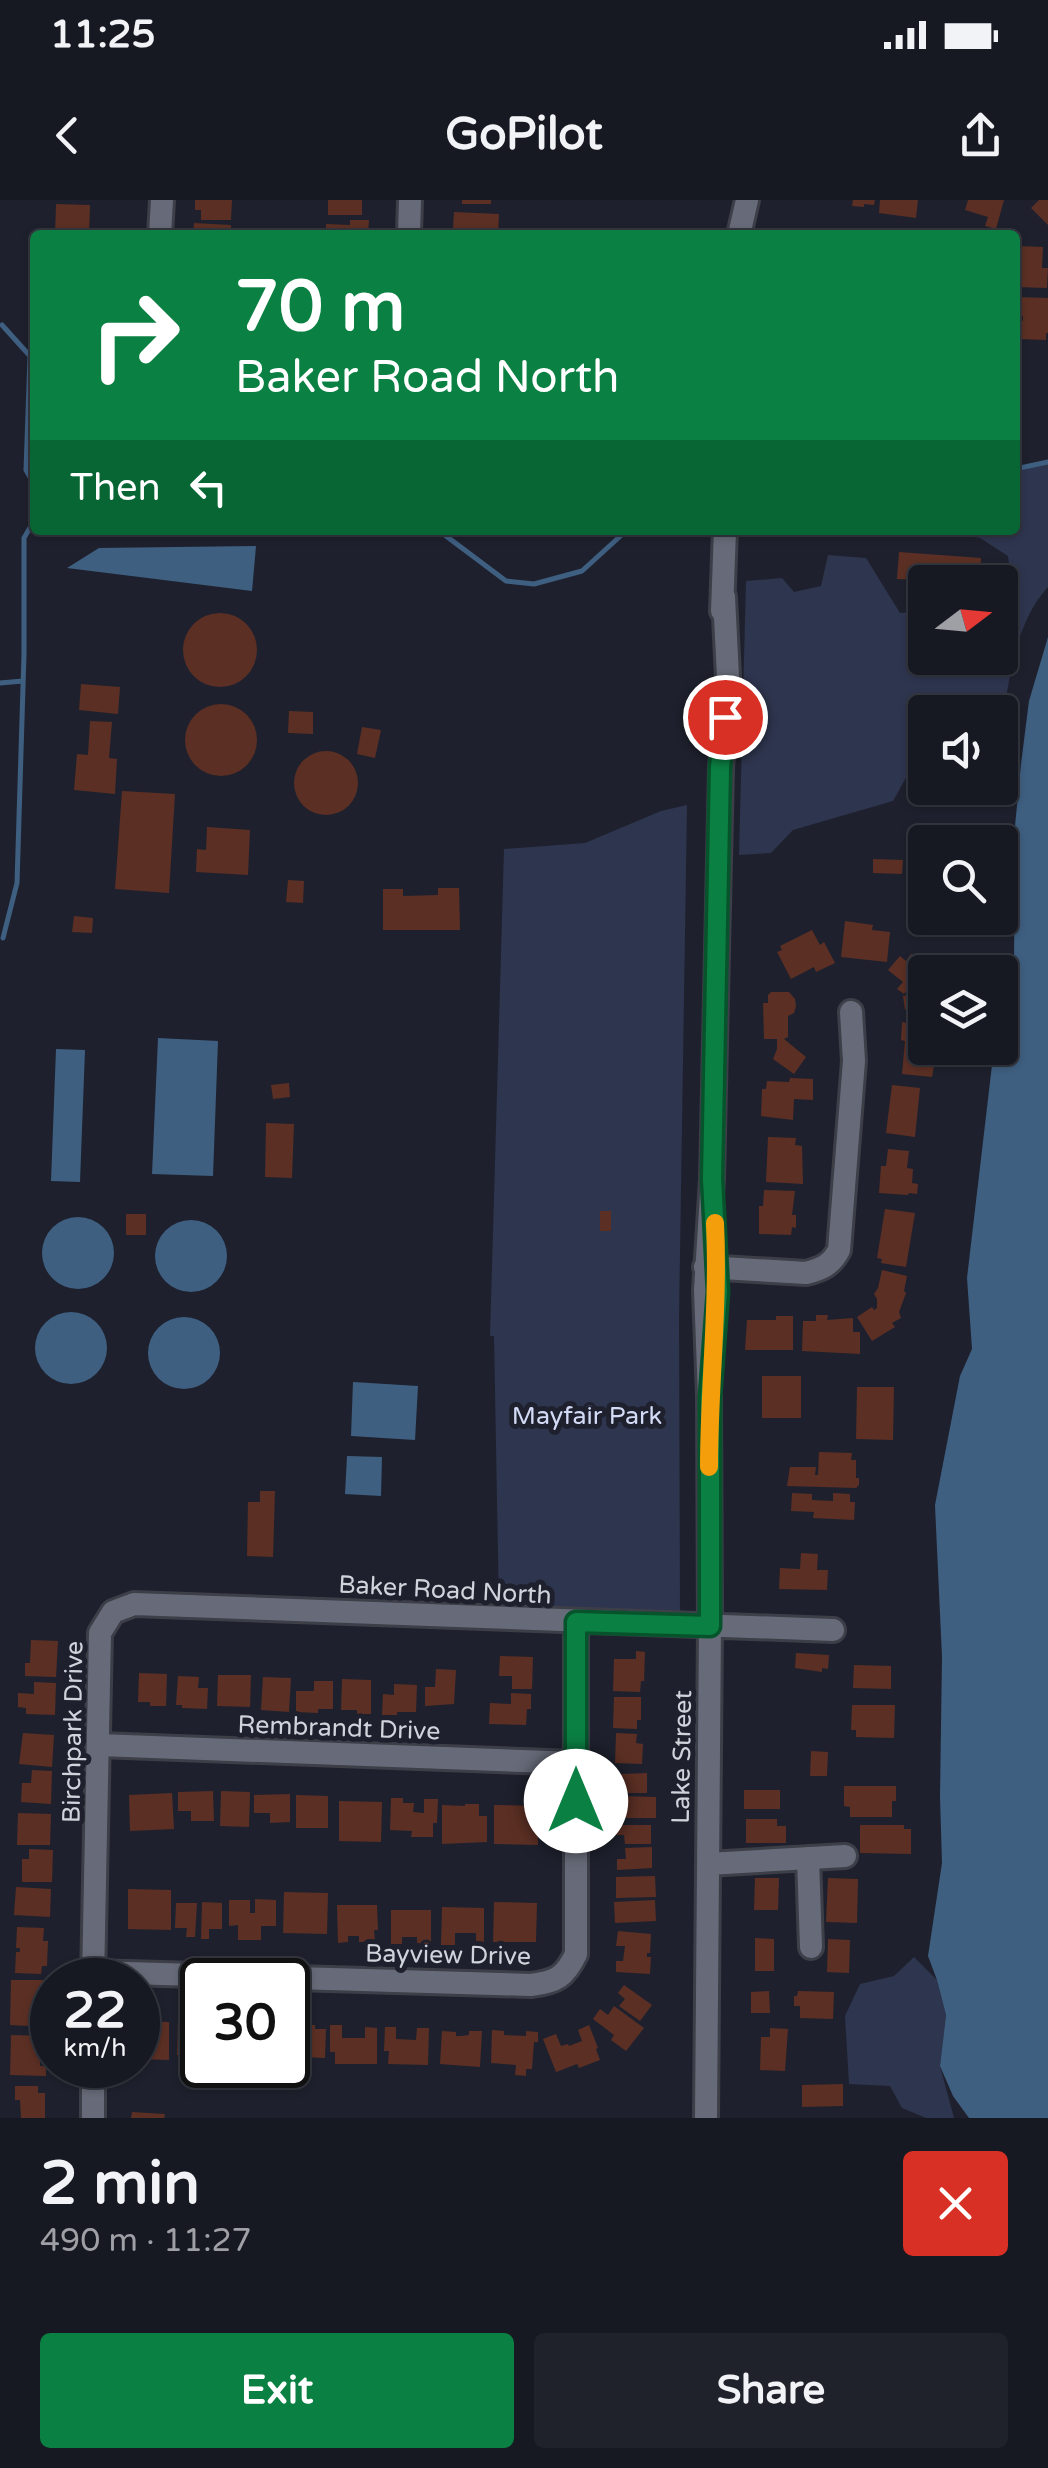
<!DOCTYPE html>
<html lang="en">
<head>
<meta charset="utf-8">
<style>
	body { margin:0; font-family:"Varela Round",sans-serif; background:#1f222a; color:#f1f3f6; height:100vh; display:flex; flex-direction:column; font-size:38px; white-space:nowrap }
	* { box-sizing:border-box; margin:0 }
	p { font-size:32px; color:#9ea0a5 }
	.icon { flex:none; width:55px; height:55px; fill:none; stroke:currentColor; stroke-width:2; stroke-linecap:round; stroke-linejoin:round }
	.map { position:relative; height:1918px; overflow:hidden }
	.side { display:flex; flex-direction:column; background:#161922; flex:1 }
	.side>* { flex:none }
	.hud { position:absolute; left:30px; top:30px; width:990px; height:305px; border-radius:10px; box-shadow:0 2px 8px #0004,0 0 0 2px #353840; background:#0b8043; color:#fff; overflow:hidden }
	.needle { width:65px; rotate:74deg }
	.tools { position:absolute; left:908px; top:365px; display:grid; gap:20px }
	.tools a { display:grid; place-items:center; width:110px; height:110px; border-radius:10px; background:#161922; box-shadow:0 2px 8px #0004,0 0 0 2px #353840; font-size:50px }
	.speed { position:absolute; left:30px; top:1758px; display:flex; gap:20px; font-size:50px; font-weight:700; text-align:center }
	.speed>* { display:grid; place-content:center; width:130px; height:130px; border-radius:50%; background:#161922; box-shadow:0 2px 8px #0004,0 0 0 2px #353840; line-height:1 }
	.speed small { font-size:25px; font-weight:400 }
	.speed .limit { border:5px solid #111; border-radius:15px; background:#fff; color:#111 }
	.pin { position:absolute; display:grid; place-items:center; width:85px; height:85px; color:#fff; margin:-42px; border:5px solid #fff; border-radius:50%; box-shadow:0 2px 10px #0007 }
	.me { position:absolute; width:110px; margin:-55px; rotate:0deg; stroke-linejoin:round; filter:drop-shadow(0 0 8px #0008) }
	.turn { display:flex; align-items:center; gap:35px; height:210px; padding:0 40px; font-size:45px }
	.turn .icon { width:130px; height:130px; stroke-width:2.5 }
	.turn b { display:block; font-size:70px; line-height:85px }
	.then { display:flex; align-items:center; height:95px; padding:0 40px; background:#0003; gap:20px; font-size:38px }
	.round { display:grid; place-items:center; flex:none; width:105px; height:105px; border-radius:10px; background:#1f222a }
	.headline { display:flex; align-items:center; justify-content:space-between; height:170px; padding:0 40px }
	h1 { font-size:60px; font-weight:700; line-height:75px }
	.button { display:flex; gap:20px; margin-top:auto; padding:20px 40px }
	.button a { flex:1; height:115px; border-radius:10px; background:#0b8043; color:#fff; font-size:40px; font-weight:700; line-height:115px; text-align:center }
	.button a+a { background:#1f222a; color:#f1f3f6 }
	.status { display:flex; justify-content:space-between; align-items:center; height:70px; padding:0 50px; background:#161922; direction:ltr }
	.status svg { height:28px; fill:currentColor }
	header { display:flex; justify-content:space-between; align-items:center; height:130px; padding:0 40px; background:#161922; font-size:45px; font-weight:700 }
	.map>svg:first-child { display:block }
</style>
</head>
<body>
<div class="status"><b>11:25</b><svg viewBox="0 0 49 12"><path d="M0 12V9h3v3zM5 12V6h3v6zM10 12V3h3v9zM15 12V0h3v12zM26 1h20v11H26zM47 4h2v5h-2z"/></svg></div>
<header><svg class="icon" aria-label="back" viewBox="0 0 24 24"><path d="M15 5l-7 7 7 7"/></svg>GoPilot<svg class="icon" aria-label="share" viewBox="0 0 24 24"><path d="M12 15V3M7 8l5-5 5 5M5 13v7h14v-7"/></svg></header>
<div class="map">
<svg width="1048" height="1918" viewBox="0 0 1048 1918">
	<rect width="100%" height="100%" fill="#1e212d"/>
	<path fill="#2e354e" d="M1048,262v125c-35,38 -39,98 -48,147v-22h-75v51l-13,4 -19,34 -100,29 -22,23 -32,2 7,-274 36,-3 12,14 27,-6 7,-31 38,3 34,55 25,-2v47h75v-30h3l10,-27 -5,-45 -28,-18 -54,-8h89v-61z
		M687,605l-8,513 1,294 -4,2 -177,-6 -5,-272h-4l14,-487 81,-6 76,-32z
		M914,1757l23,23 9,35 -6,51 14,52h-28l-24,-10 -12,-22 -41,-2 -4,-68 15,-32 34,-8z"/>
	<path fill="#3f5f81" d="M256,346l-4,45 -185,-23 32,-20z
		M1048,437v1481h-79l-16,-22 -13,-30 6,-51 -9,-35 -9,-24 14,-93 -2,-66 2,-140 -7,-152 25,-129 12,-27 -5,-71 27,-230h6v-28l14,-57 1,-137 6,-62 8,-63z
		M158,838l60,3 -5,135 -61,-2z
		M56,849l29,1 -5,132 -29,-1z
		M42 1053a36 36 0 1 1 72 0a36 36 0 1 1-72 0Z
		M155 1056a36 36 0 1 1 72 0a36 36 0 1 1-72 0Z
		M35 1148a36 36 0 1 1 72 0a36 36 0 1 1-72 0Z
		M148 1153a36 36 0 1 1 72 0a36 36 0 1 1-72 0Z
		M353,1182l65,4 -3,54 -64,-4z
		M347,1256l35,1 -1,39 -36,-2z"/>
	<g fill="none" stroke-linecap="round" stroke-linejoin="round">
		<path stroke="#3f5f81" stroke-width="5" d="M2,125l28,31 -4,114 9,16
			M1015,269l33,-7
			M438,330l68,51 28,3 48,-13 45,-41
			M0,483l23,-2
			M3,738l14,-55 7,-229v-116l11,-19"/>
	</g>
	<path fill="#5b2f24" d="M195,0h37l-1,20h-30v-10h-6z
		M328,0h34v15h-34z
		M462,0h29v4h-29z
		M853,0h22l-1,5 -10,-1v3l-12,-1z
		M880,0h38l-2,18 -37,-5z
		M968,0h36l-8,29 -11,-3 3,-9 -23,-7z
		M1039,0h9v25l-17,-17z
		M56,4l34,1 -1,30h-34z
		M454,12l45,2 -1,21h-36v-7h-9z
		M350,20h19l-1,15h-42v-11l24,1z
		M194,23l37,2v10h-38z
		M1015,46l28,1 -1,21h6l-1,20 -32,-1z
		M1015,97l33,1v35h-2v7l-28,-1 1,-19 4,1v-5h-8z
		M899,352l82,6 -1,24h-51l1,-2 -33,-1z
		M1000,411h12v12h-12z
		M183 450a37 37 0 1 1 74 0a37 37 0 1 1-74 0Z
		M81,484l39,3 -2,27 -39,-4z
		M185 540a36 36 0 1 1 72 0a36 36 0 1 1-72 0Z
		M289,511l24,1v22l-25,-1z
		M90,521l22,1 -3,36 8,1 -2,35 -41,-4 3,-36 11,1z
		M362,527l19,3 -6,28 -18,-4z
		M294 583a32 32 0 1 1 64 0a32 32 0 1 1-64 0Z
		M122,591l53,3 -6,99 -54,-4z
		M207,627l43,3 -2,45 -52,-3 1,-23 9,1z
		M906,648h19v24h-11v-8h-8z
		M873,659l30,1 -1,14 -29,-1z
		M288,680l16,1 -1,22 -17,-1z
		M438,688h21l1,42h-77v-41h20v7l35,-1z
		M74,716l19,2 -1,15 -20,-1z
		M845,721l28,4 -1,5 18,2 -3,30 -46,-5z
		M812,730l8,15 4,-3 11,21 -19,9 -2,-5 -23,12 -14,-27 5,-2 -2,-4z
		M911,754l7,5 12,-2 3,15h-8v35l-20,3 -2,-14 6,-1 -1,-6 -4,5 -7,-5 6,-7 -15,-12 12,-14 6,5z
		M771,792h18l6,7 1,7 -2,7 -6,3v21l-4,2 22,18 -12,17 -21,-15 4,-10v-10h-13l-1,-36h5v-8z
		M907,816l18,2v30h12l-5,29 -30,-3 3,-33 -4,-1 1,-18 4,1z
		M790,878l23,1v21l-19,-1 -1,21 -32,-4 1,-27h4l1,-8 22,1z
		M289,883l1,14 -17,2 -2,-14z
		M892,885l28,3 -5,49 -29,-4z
		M266,923l28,1 -2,54 -27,-1z
		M768,937l28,1 -1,7 7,1 1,38 -37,-2z
		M888,949l21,2 -2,17 6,1 -1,14 6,1 -1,10 -8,-1 -1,2 -29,-2 2,-27h5z
		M764,990l31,1 -3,24h4v13l-4,-1 -1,8 -32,-1v-28h4z
		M885,1009l30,4 -9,54 -25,-4 1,-4 -5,-1z
		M600,1011h11v20h-11z
		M126,1014h20v21h-20z
		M882,1070l25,6 -3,15 2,2 -7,19 2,6 -9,5 3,4 -23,14 -15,-24 15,-10 2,3 3,-2v-9l-3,-5 4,-6z
		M816,1115h12l-1,5 26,-2v14h7v22l-58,-3 1,-30h13z
		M776,1116h17v34h-48l2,-30h29z
		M762,1176h39v42h-39z
		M857,1187h37l-1,53 -37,-1z
		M819,1252l33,1 -1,7h5v18h3v7l-3,3 -69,-2 3,-19h26l-1,8h3z
		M260,1291h15l-2,66 -26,-1 1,-54h12z
		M792,1293l20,1v6l21,1v-8l17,1v8h5l-1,18 -41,-2 1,-6 -23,-1z
		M801,1353l17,1 -1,16h11l-1,20 -48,-1 1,-21 20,1z
		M31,1440l27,1 -2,36 -31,-1v-13h5z
		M636,1451l9,1 -1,29h-3l-1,11 -27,-1 1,-32h22z
		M796,1453l33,2 -1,14 -6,-1v4l-27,-4z
		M500,1456l33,1 -1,32h-20v-13h-13z
		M854,1465l37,1v23l-38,-1z
		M436,1469l20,1 -2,34 -29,2v-19h10z
		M139,1473l28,1 -1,32h-16v-4h-12z
		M218,1475h33l-1,32 -33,-1z
		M178,1476l21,1 -1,11h10l-1,21 -25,-1v-3h-6z
		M263,1477l28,1 -2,34 -28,-2z
		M342,1479l29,1v34h-14v-4h-16z
		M314,1481h19v28h-15v4l-22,-1v-21h18z
		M34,1482l22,1 -1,32 -29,-1v-6l-8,-1v-14l16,1z
		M394,1484l23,1 -1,27h-19v3h-15l1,-21 11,1z
		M511,1493l20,1v15h-4l-1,16 -37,-1 1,-21 21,1z
		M614,1497h27v23h-4v9l-24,-1z
		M852,1505h43l-1,33 -38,-1v-7h-5z
		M23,1533l31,2 -2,32 -33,-3z
		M616,1533l21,1 -1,9 7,1 -1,20 -27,-1z
		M811,1551l17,1 -1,24h-17z
		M32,1570l20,1 -1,33 -30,-2 1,-19h9z
		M647,1573v20h-31l-1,-10 6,-1v-8z
		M844,1586h52v15h-4v16h-42v-10l-6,-1z
		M744,1590h36v19h-36z
		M213,1591l1,30h-23v-10h-13v-19z
		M221,1591l29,1 -1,35 -29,-1z
		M172,1593l2,36 -44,2 -1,-36z
		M290,1594v28l-20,1v-10h-16v-18z
		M296,1595l32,1v32h-32z
		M617,1596l39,1v21h-36v-10h-3z
		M391,1598h12v5h11l-1,9 11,1v-14h14l-1,24h-4v14h-22l1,-6 -22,-1z
		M339,1601l43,1 -1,40 -42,-1z
		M465,1604h14v12h8v26l-45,2v-39l23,1z
		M494,1605l44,1v39l-44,-1z
		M18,1613l33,1 -1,31h-33z
		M746,1619h31v7h9v17h-40z
		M617,1625h34v19h-26l-1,-9h-7z
		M860,1625h44v4h7v25l-51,-1z
		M652,1647v21l-35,2v-11h9l-1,-11z
		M29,1649l24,1 -1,32h-30v-23h7z
		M655,1676l1,21 -40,1v-21z
		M755,1678h24l-1,32h-24z
		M828,1678l30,1 -1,44 -31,-1z
		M16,1687l35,2 -1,28 -36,-2z
		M128,1689l43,1v40l-43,-1z
		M284,1692l44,1 -1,41 -44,-1z
		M255,1699l21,1v26h-15v14h-23v-15l-9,1v-26h21v13h5z
		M655,1700l1,21 -41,2 -1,-21z
		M202,1702l20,1v26h-13v10h-8z
		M494,1702l43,1 -1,39h-43z
		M176,1703h21l-2,34h-9l1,-9h-12z
		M337,1705h40l1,25h-4l1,12h-16v-6h-11v6l-10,1z
		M442,1707l42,1v40l-8,-1v-14h-21v12h-14z
		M391,1710h40v34l-14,-1v-6h-15v7h-11z
		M17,1727l27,1 -1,13h5l-1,25h-5l-1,8 -26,-1 1,-21h4v-4h-4z
		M618,1731l33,3 -1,19h-3v4h4l-1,17 -34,-2v-11h7l2,-15h-9z
		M755,1738l19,1v32h-19z
		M828,1739l22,1 -1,33 -22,-1z
		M11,1780h36v14h-8l-1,20 8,1v14h-16v-3l-20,-1z
		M624,1785l28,20 -12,16 -21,-15 6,-7 -7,-6z
		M769,1791l1,22h-19v-21z
		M798,1791l36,1 -1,27 -33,-1v-12h-6v-10h3z
		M614,1806l30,22 -18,23 -15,-11 3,-5 -21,-16 7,-10 8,6z
		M178,1819h11v9l13,1v27l-25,-1z
		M138,1821l31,1v38l-31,-1z
		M290,1825h25v4h11l-1,29 -20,-1 1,-12 -4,-1v13h-14v-29h2z
		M330,1825h12v13h23v-11l12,1v36h-42v-12h-5z
		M589,1825l9,23 -2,1 4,11 -21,8 -2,-4 -21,8 -13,-33 13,-5 5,12 7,-2 1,2 13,-5 -4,-11z
		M385,1827h11v12l20,1 1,-12h12l-1,37 -40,-1 1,-13h-5z
		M770,1828l18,1 -3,42 -25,-1 1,-33h9z
		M492,1830l12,1v4l22,1v-5l12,1v10h-4l-2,27h-6v7l-11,-1 1,-10 -25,-2z
		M442,1831l14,1v4h5l8,-1v-4h13l-2,36 -40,-3z
		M11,1835l35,1v15h-6v15h6v10l-36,-1z
		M843,1884v22l-41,1v-22z
		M15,1886h23v7h7v25h-24l-1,-18h-5z
		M132,1912l33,2 -1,4h-33z"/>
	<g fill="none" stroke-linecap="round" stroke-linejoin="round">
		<defs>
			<path id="minor" d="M160,35l2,-35
				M409,35l1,-35
				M739,35l8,-35
				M722,411l3,-81
				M705,1067l101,6c16,-4 25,-8 33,-23l15,-189 -3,-49
				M100,1545l476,18
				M808,1658l3,89
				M708,1664l137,-8
				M93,1772l438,13c25,-3 34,-8 45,-31v-332
				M93,1780l7,-347 13,-21 21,-8 699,26
				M93,1918v-53
				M706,1918l4,-492 -1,-229 -4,-107 7,-111 9,-411 7,-91 -4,-80"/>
		</defs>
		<use href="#minor" stroke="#3c3e48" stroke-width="28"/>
		<use href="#minor" stroke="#676b79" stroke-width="22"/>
	</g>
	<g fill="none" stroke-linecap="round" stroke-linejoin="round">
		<defs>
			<path id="route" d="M576,1601v-179l134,4v-229l8,-106 -6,-112 8,-411 5,-51"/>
		</defs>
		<use href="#route" stroke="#07532c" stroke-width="25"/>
		<use href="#route" stroke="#0b8043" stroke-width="18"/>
		<path stroke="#f59e0b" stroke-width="18" d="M709,1267c0,-81 10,-162 6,-244"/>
	</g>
	<g text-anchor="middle" stroke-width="10" stroke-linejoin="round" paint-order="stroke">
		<g font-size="25" fill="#d2daf5" stroke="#1e212d">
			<text x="587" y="1224">Mayfair Park</text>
		</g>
		<g font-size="25" fill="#d0d3db" stroke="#1e212d">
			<text transform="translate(445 1389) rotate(3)" y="9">Baker Road North</text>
			<text transform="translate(339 1527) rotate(2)" y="9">Rembrandt Drive</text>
			<text transform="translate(72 1532) rotate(-89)" y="9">Birchpark Drive</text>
			<text transform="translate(681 1557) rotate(-89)" y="9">Lake Street</text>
			<text transform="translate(448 1754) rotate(1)" y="9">Bayview Drive</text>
		</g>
	</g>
</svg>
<div class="tools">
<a><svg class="needle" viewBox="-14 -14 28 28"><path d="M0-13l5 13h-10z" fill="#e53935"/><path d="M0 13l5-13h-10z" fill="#9ea0a5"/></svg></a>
<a><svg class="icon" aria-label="sound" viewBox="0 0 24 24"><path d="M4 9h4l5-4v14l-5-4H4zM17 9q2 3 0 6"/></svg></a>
<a><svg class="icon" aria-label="search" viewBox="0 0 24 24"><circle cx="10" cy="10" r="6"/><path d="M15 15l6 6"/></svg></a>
<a><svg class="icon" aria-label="layers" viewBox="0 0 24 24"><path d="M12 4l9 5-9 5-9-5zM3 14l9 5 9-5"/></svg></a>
</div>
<div class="speed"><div>22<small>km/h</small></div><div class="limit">30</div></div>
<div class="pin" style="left:725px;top:517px;background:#d93025"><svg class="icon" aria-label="arrive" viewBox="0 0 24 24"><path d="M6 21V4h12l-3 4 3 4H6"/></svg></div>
<svg class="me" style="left:576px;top:1601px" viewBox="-20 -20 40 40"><circle r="19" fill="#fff"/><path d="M0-13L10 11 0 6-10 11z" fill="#0b8043"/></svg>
<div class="hud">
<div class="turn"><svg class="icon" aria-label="right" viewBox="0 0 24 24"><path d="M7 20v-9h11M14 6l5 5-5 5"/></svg><div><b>70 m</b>Baker Road North</div></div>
<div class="then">Then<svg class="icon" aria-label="left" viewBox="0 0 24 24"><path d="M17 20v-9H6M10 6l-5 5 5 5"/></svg></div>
</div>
</div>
<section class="side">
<div class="headline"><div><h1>2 min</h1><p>490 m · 11:27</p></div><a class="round" style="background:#d93025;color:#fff"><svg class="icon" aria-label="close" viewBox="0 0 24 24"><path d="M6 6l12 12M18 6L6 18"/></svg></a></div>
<div class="button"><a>Exit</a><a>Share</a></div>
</section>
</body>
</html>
